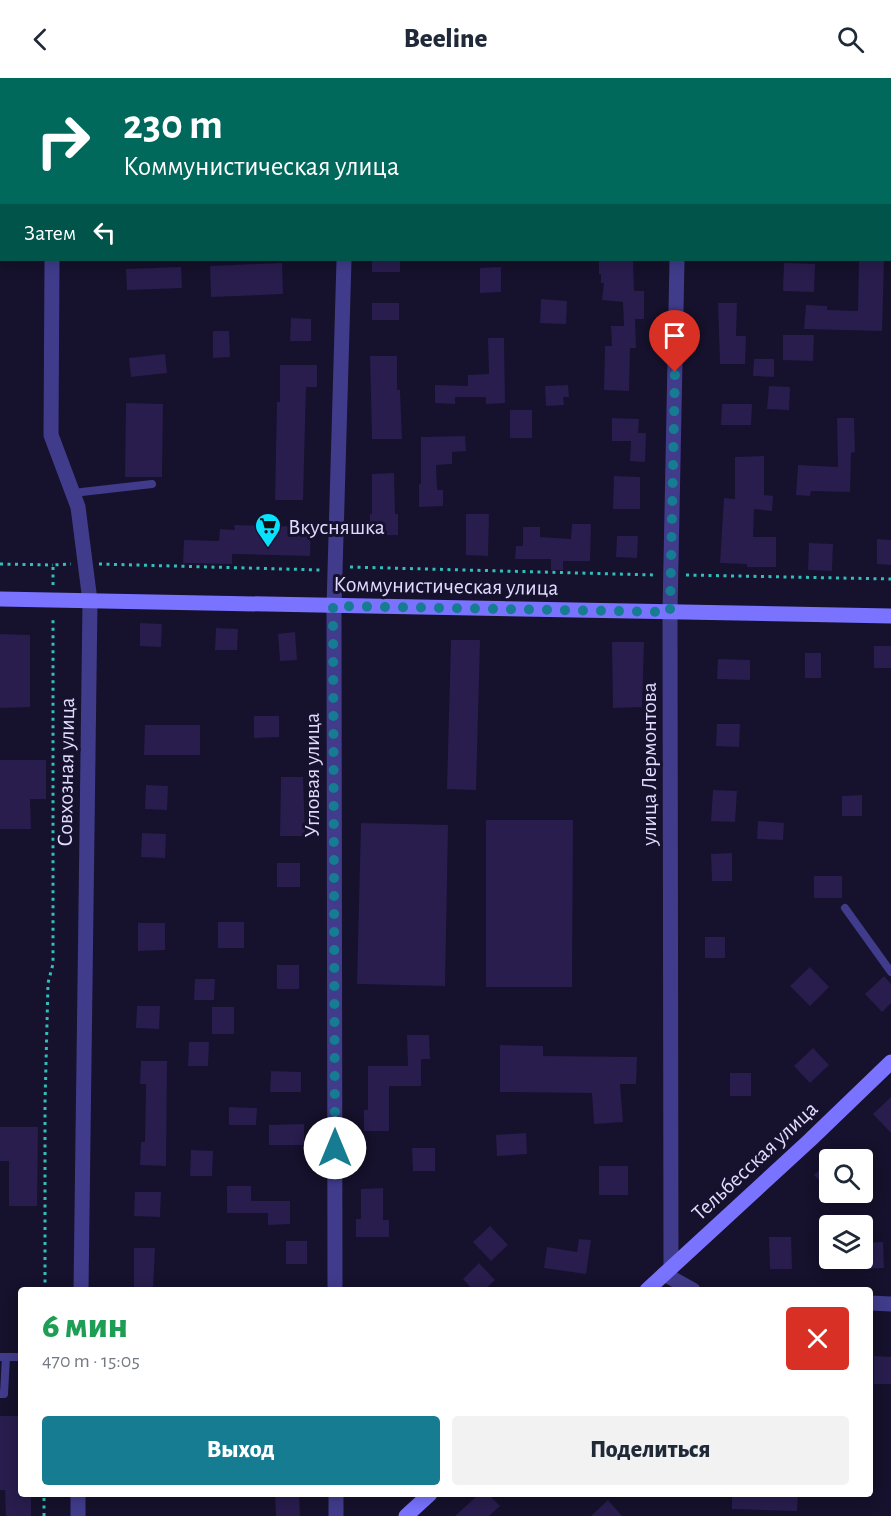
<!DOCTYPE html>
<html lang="ru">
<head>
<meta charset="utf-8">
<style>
	body { margin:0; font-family:"Alegreya Sans",sans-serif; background:#f2f2f3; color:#1f2937; height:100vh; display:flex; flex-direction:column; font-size:22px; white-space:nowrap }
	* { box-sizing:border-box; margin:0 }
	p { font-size:20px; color:#747a83 }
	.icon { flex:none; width:33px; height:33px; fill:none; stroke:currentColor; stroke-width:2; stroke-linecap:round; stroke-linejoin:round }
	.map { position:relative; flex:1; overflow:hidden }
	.drawer { position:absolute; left:18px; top:1209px; width:855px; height:210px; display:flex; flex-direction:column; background:#fff; border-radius:6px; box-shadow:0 3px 15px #0003 }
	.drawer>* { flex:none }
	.guide { position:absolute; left:0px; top:0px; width:891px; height:183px; box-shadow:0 3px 15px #0003; background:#00695c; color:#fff; overflow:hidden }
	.tools { position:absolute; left:819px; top:1071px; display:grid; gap:12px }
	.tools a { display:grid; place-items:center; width:54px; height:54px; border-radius:6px; background:#fff; box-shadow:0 3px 15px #0003; font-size:30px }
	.pin { position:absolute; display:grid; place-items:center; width:51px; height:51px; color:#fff; margin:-62px -26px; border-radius:50% 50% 50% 0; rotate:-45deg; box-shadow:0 0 6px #0007 }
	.pin .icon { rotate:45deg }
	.me { position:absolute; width:66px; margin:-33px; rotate:0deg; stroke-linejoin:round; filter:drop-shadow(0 0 4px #0008) }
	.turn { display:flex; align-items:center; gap:21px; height:126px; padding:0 24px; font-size:27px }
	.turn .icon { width:78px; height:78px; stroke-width:2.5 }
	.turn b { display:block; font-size:42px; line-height:51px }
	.then { display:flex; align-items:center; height:57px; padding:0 24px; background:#0003; gap:12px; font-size:22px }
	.round { display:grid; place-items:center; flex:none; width:63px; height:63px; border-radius:6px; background:#f2f2f3 }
	.head { display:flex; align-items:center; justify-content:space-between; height:102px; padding:0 24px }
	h1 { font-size:36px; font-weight:800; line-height:45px; color:#1e9e55 }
	.primary-button { display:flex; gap:12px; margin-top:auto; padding:12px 24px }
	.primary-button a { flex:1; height:69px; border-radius:6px; background:#157c91; color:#fff; font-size:24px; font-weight:800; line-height:69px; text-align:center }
	.primary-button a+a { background:#f2f2f3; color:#1f2937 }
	header { display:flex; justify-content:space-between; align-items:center; height:78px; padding:0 24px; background:#fff; font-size:27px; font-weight:800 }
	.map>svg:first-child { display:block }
</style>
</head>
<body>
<header><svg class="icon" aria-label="back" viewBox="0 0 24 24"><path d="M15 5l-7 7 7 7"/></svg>Beeline<svg class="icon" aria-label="search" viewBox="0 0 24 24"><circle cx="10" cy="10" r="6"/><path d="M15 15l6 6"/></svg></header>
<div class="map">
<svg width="891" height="1438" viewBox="0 0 891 1438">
	<rect width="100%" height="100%" fill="#16112c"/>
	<path fill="#281d4d" d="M372,182h28v12h-28z
		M599,182h34l1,31h10v28h-9l1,29h-6l-1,43 -25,-1 1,-44h7l-1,-20h13l-1,-24 -21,-2 2,-17h-3v-9h-2z
		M859,182h25l-2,71 -78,-2 2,-24 21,1v4l31,1z
		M282,185l1,31 -72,3 -1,-31z
		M784,185l31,1 -1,28 -31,-1z
		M181,189l1,21 -55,2 -1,-21z
		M501,189v25l-21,1v-25z
		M541,221l26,2 -1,23 -26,-1z
		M372,225h27v17h-27z
		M718,225h19l-1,33h10l-1,28h-25z
		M291,240l20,1v22h-21z
		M213,253h16l1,26 -17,1z
		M783,257h31l-1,26 -30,-1z
		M488,260h16l1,65 -19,1v-7h-31v7l-20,-1v-18l33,1v-11l21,-1z
		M165,276l2,19 -36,4 -2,-19z
		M370,278h27v34h3l2,49h-30z
		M754,281h20v18l-21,-1z
		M280,287h37v22h-11l-3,113h-28l2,-98h3z
		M568,307l1,12h-6l1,8 -18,1 -1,-20z
		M769,308l21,1 -1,23 -22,-1z
		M126,325l37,1 -1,73h-37z
		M722,326h30l-1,21h-30z
		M510,332h22v28h-22z
		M612,340l27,1 -1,14h8l-1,29 -15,-1 1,-20h-19z
		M837,340h17l1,34 -4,1 -1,39 -39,-1 -1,5 -14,-1 2,-30 40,2z
		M465,358l1,15 -14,1v12l-16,1 1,25h6v16l-24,1v-23h2v-47z
		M764,378v39l9,1 -1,15 -18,-2 -1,28h23v30h-29v-3l-27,-1 4,-65 11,1v-42z
		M394,395l1,41h3v21h-28v-21h2v-40z
		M614,398l26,1v32h-27z
		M466,436h23l-1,42 -22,-1z
		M572,446h19l-1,37h-27v9h-12v-11h-36l1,-13h7v-19h17v10l31,2z
		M234,447l77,2 -1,29 -78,-2v10l-49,-1 1,-23 35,1 1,-12 15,1z
		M617,458h21l-1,22 -21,-1z
		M877,461l14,1v25l-14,-1z
		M809,465l24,1 -1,27 -24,-1z
		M140,545l22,1 -1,23 -21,-1z
		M216,550l22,1 -1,21h-22z
		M295,554l2,28 -17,1 -2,-27z
		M0,556l30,1v72l-30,1z
		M451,562h29l-4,150 -29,-1z
		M612,564h32l-2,65 -29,1z
		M874,568h17v22h-17z
		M805,575h16v25h-16z
		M718,581l32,1v20l-33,-1z
		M254,638h25v21l-25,1z
		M717,646h23l-1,23 -23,-1z
		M145,647h55v30h-56z
		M0,682h46v39h-16l1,30h-31z
		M281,699h22l2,59h-25z
		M146,707l22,1 -1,24 -22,-1z
		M713,712l24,1 -2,31 -24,-1z
		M862,717v21h-20v-20z
		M486,742h87l-1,167h-86z
		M758,743l26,2 -1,17 -26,-1z
		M361,745l87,2 -3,161 -88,-2z
		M142,755l24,1 -1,24 -24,-1z
		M732,775v28h-20l-1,-27z
		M277,785h23v24h-23z
		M814,798h28v22h-28z
		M218,844h26v26h-26z
		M138,845h27v27l-27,1z
		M705,859h20v21h-20z
		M277,887h22v24h-22z
		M810,889l19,20 -19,19 -20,-20z
		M884,898l7,8v19l-9,9 -17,-18z
		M195,901h20l-1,21h-20z
		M137,928h23l-1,23 -23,-1z
		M212,929h22v27h-22z
		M407,957h22l1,24h-9v27h-32v45h-25v-21h4v-44h40z
		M189,964h20l-1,24h-20z
		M500,967l43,1v10l94,1 -1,27h-16l3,38 -29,2 -2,-31 -92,-1z
		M813,970l16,17 -19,18 -16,-17z
		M141,983h26l-1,105 -26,-1 1,-23h4l1,-58h-6z
		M271,993l30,1v20h-31z
		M730,995h21v23h-21z
		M891,1019v36l-18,-19z
		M229,1029l28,1 -1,17h-27z
		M304,1046v21h-35v-20z
		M0,1049h38l-1,79h-28v-45h-9z
		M526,1055l1,21 -30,2 -1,-21z
		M412,1070h23v23h-22z
		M191,1072l22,1 -1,25h-22z
		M830,1082v31l-16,-16z
		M599,1088h29v29h-29z
		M227,1108h24v15h39v23l-22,1v-12h-41z
		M383,1110v32h6v17h-33v-18h5v-30z
		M135,1114h26l-1,25 -26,-1z
		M490,1148l18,19 -17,16 -18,-19z
		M769,1159h22l1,32h-22z
		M579,1161l12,1 -5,34 -42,-6 3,-21 30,5z
		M286,1163h21v23h-21z
		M883,1164l1,26 -22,1v-26z
		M134,1170h21l-2,42h-19z
		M479,1185l16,17 -11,10h-11l-10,-11z
		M874,1278l17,1v27h-17z
		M0,1338h21v78h10v22h-25l-1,-26h-5z
		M275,1416h24l1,22h-24z
		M479,1416h9l12,12 -11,10h-34z
		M732,1416h66l-1,17 -65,-2z
		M608,1422l14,16h-31z"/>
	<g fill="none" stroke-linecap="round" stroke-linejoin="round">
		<path stroke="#30bfb9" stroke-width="3" stroke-dasharray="3 4.5" stroke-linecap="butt" d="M0,486l53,1
			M99,486l221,6
			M350,489l305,8
			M686,497l205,4
			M53,507v-20l18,-1
			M45,1212v-187l3,-120 5,-19v-348
			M44,1438v-22"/>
		<path stroke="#403c8b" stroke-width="8" d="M73,415l79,-9
			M845,830l46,64
			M0,1279h21
			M0,1316h4l2,-37"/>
		<path stroke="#403c8b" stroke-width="15" d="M54,2v-2
			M349,2v-2
			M680,2v-2
			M52,182l-1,175 27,72 12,94 -9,689
			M671,1190l-1,-656 7,-352
			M664,1196l29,16
			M335,1212l-1,-684 10,-346
			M870,1225l21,1
			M336,1416v22
			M78,1438v-22"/>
		<path stroke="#7973ff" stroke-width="15" d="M0,521l891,17
			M647,1212l163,-150 81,-78
			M406,1438l24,-22"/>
	</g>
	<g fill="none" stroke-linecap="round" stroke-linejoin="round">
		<path stroke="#157c91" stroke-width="10" stroke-dasharray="0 18" d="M335,1070l-2,-542 337,6 5,-240"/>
	</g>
	<defs>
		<symbol id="supermarket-pin" viewBox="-11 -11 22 30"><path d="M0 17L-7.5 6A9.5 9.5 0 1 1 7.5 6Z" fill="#08e2ff" stroke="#16112c"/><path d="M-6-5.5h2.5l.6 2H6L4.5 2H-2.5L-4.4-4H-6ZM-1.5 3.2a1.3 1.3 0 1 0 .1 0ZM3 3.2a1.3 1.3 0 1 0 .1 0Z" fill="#111"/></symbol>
	</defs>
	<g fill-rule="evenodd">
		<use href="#supermarket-pin" x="253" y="433" width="30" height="40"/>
	</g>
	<g text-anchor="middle" stroke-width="6" stroke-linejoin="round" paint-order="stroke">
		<g font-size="22" fill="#e1dcff" stroke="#16112c" text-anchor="start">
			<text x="288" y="456">Вкусняшка</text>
		</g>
		<g font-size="22" fill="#e1dcff" stroke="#16112c">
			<text transform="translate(446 507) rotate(1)" y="8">Коммунистическая улица</text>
			<text transform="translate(648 686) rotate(-90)" y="8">улица Лермонтова</text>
			<text transform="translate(65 694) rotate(-89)" y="8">Совхозная улица</text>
			<text transform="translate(311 697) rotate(-90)" y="8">Угловая улица</text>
			<text transform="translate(754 1082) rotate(-43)" y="8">Тельбесская улица</text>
		</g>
	</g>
</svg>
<div class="tools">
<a><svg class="icon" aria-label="search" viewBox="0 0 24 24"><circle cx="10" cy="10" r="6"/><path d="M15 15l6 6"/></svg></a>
<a><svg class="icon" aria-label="layers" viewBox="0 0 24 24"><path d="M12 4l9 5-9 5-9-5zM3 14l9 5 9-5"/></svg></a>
</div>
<div class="pin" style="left:675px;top:294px;background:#d93025"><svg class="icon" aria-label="arrive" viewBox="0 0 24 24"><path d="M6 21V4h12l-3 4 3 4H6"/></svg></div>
<svg class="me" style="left:335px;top:1070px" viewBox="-20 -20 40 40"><circle r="19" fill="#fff"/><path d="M0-13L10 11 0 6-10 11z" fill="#157c91"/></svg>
<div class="guide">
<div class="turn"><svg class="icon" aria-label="right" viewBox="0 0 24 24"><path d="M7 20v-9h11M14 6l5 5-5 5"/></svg><div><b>230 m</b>Коммунистическая улица</div></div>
<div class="then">Затем<svg class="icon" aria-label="left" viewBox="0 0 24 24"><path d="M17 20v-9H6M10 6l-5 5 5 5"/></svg></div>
</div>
<section class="drawer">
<div class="head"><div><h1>6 мин</h1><p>470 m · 15:05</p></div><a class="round" style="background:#d93025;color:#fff"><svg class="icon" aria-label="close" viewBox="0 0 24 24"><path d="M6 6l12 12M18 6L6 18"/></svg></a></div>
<div class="primary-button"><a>Выход</a><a>Поделиться</a></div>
</section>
</div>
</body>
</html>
